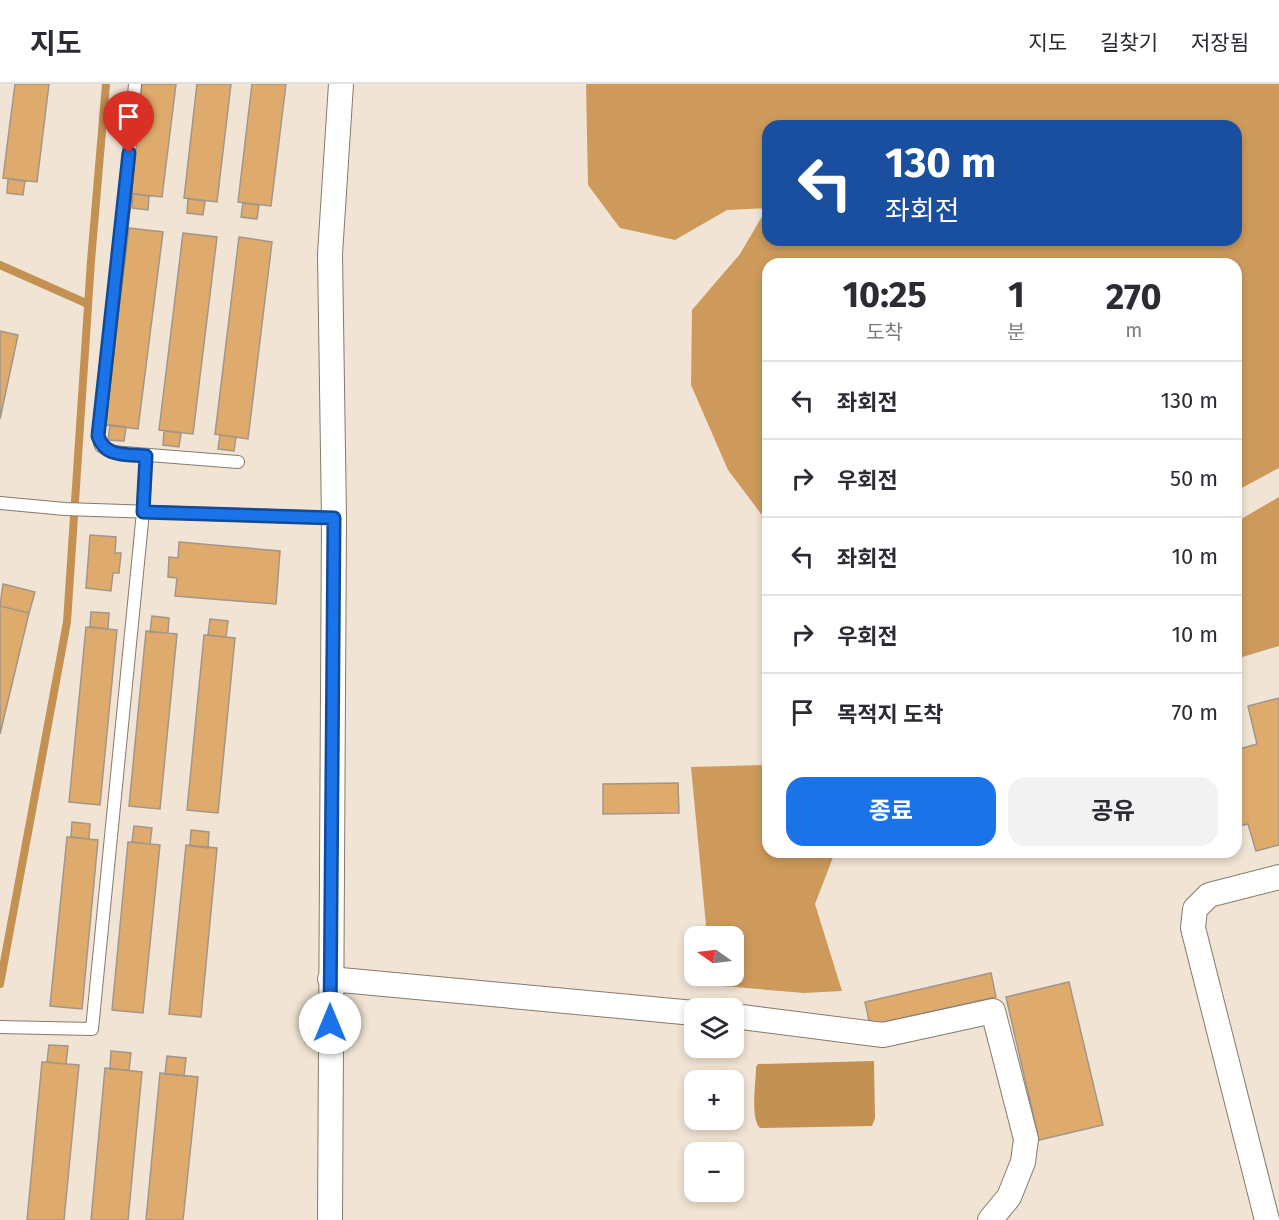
<!DOCTYPE html>
<html lang="ko">
<head>
<meta charset="utf-8">
<style>
	body { margin:0; font-family:"Fira Sans","Noto Sans KR",sans-serif; background:#f2f2f3; color:#2b2b33; height:100vh; display:flex; flex-direction:column; font-size:22px; white-space:nowrap }
	* { box-sizing:border-box; margin:0 }
	p { font-size:20px; color:#7c7c81 }
	.icon { flex:none; width:33px; height:33px; fill:none; stroke:currentColor; stroke-width:2; stroke-linecap:round; stroke-linejoin:round }
	.map { position:relative; flex:1; overflow:hidden }
	.sheet { position:absolute; left:762px; top:174px; width:480px; height:600px; display:flex; flex-direction:column; background:#fff; border-radius:18px; box-shadow:0 3px 9px #0003 }
	.sheet>* { flex:none }
	.banner { position:absolute; left:762px; top:36px; width:480px; height:126px; border-radius:18px; box-shadow:0 3px 9px #0003; background:#1a4fa0; color:#fff; overflow:hidden }
	.needle { width:39px; rotate:284deg }
	.buttons { position:absolute; left:684px; top:842px; display:grid; gap:12px }
	.buttons a { display:grid; place-items:center; width:60px; height:60px; border-radius:12px; background:#fff; box-shadow:0 3px 9px #0003; font-size:30px }
	.pin { position:absolute; display:grid; place-items:center; width:51px; height:51px; color:#fff; margin:-62px -26px; border-radius:50% 50% 50% 0; rotate:-45deg; box-shadow:0 0 6px #0007 }
	.pin .icon { rotate:45deg }
	.me { position:absolute; width:66px; margin:-33px; rotate:0deg; stroke-linejoin:round; filter:drop-shadow(0 0 4px #0008) }
	.turn { display:flex; align-items:center; gap:21px; height:126px; padding:0 24px; font-size:27px }
	.turn .icon { width:78px; height:78px; stroke-width:2.5 }
	.turn b { display:block; font-size:42px; line-height:51px }
	.eta { display:flex; justify-content:space-evenly; align-items:center; height:102px; text-align:center }
	.eta b { font-size:36px; font-weight:700; line-height:42px }
	.action { display:flex; gap:12px; margin-top:auto; padding:12px 24px }
	.action a { flex:1; height:69px; border-radius:18px; background:#1a73e8; color:#fff; font-size:24px; font-weight:700; line-height:69px; text-align:center }
	.action a+a { background:#f2f2f3; color:#2b2b33 }
	ul { padding:0; list-style:none }
	li { display:flex; align-items:center; gap:18px; height:78px; padding:0 24px; border-top:2px solid #e1e1e2 }
	li div { flex:1 }
	li b { display:block; font-size:22px }
	li em { font-style:normal }
	header { display:flex; align-items:center; gap:36px; box-sizing:border-box; height:84px; padding:0 30px; background:#fff; border-bottom:2px solid #e1e1e2 }
	header strong { font-size:28px }
	nav { display:flex; gap:33px; margin-inline-start:auto; font-size:21px }
	.map>svg:first-child { display:block }
</style>
</head>
<body>
<header>
<strong>지도</strong>
<nav><a>지도</a><a>길찾기</a><a>저장됨</a></nav>
</header>
<div class="map">
<svg width="1279" height="1136" viewBox="0 0 1279 1136">
	<rect width="100%" height="100%" fill="#f1e4d4"/>
	<path fill="#cd9a5c" fill-rule="evenodd" d="M586,0h693v384l-43,23v-227h-468v259l-40,-53 -37,-85 1,-75 48,-56 27,-46 -40,2 -52,30 -55,-12 -32,-43zM768,42h468v114h-468z
		M1279,413v149l-43,13v-137z
		M768,681v87h67l-20,52 27,87 -38,2 -93,-8 -1,-10h24v-39h-27l-16,-169z"/>
	<path fill="#c39152" d="M874,977l1,57 -3,8 -112,2c-10,-10 -4,-46 -4,-61l2,-3z"/>
	<g fill="none" stroke-linecap="round" stroke-linejoin="round">
		<path stroke="#c39152" stroke-width="8" d="M0,181l88,39
			M0,900l67,-362 24,-361 15,-177"/>
	</g>
	<path fill="#dfab6c" stroke="#a39688" stroke-width="1.5" d="M15,0h34l-12,98 -34,-4z
		M142,0h34l-14,113 -34,-4z
		M197,0h34l-14,118 -33,-4z
		M252,0h34l-15,122 -33,-4z
		M8,95l17,2 -2,14 -16,-2z
		M133,110l16,2 -1,14 -16,-2z
		M188,115l17,2 -2,14 -16,-2z
		M243,119l16,2 -2,14 -16,-2z
		M129,144l34,4 -25,197 -33,-4z
		M183,149l34,4 -24,197 -34,-4z
		M239,153l33,5 -24,197 -33,-5z
		M0,247l18,4 -18,84z
		M110,341l16,2 -2,14 -16,-1z
		M164,347l17,2 -2,14 -16,-2z
		M220,351l16,2 -2,14 -16,-2z
		M90,451l26,2 -1,16h6l-2,20h-6l-2,18 -25,-3z
		M179,458l101,9 -4,53 -101,-8 2,-18 -9,-1 1,-20 9,1z
		M3,500l32,8 -6,21 -29,-7z
		M0,522l29,7 -29,121z
		M91,528l18,1 -1,16 -18,-2z
		M152,532l17,2 -1,15 -18,-1z
		M210,535l18,2 -2,16 -18,-2z
		M86,543l31,3 -17,175 -31,-3z
		M146,547l31,3 -17,175 -31,-3z
		M204,551l31,3 -17,175 -31,-3z
		M1279,614v147l-23,6 -8,-27 -12,3v-90l3,12 18,-5 -9,-38z
		M678,699l1,30 -76,1v-30z
		M72,738l18,2 -1,15 -18,-2z
		M134,742l18,2 -2,16 -18,-2z
		M191,746l18,2 -1,16 -18,-2z
		M67,753l31,3 -16,169 -32,-3z
		M128,758l32,3 -17,168 -31,-3z
		M186,761l31,3 -16,169 -32,-3z
		M991,889l5,24 -126,28 -5,-23z
		M1069,898l34,143 -64,15 -33,-143z
		M49,961l19,1 -2,18 -19,-2z
		M111,967l20,2 -2,17 -19,-1z
		M167,972l19,2 -2,18 -19,-2z
		M42,978l37,3 -15,155h-37z
		M105,984l37,4 -14,148h-37z
		M160,989l38,4 -15,143h-37z"/>
	<g fill="none" stroke-linecap="round" stroke-linejoin="round">
		<defs>
			<path id="service" d="M135,0l-10,115 -27,237 3,10 10,6 127,10
				M0,419l65,6 269,9
				M0,943l92,2 51,-517 3,-56"/>
			<path id="minor" d="M330,895l364,34
				M734,932l149,19 110,-24 33,128 -3,23 -14,35 -19,23
				M330,1136l4,-702 -4,-264 11,-170
				M1267,1136l-74,-292 2,-19 14,-14 70,-18"/>
		</defs>
		<use href="#service" stroke="#867a6c" stroke-width="14"/>
		<use href="#minor" stroke="#867a6c" stroke-width="26"/>
		<use href="#service" stroke="#fff" stroke-width="12"/>
		<use href="#minor" stroke="#fff" stroke-width="24"/>
	</g>
	<g fill="none" stroke-linecap="round" stroke-linejoin="round">
		<defs>
			<path id="route" d="M129,69l-31,283c7,22 29,18 48,20l-3,56 191,6 -4,505"/>
		</defs>
		<use href="#route" stroke="#114b97" stroke-width="15"/>
		<use href="#route" stroke="#1a73e8" stroke-width="10"/>
	</g>
</svg>
<div class="buttons">
<a><svg class="needle" viewBox="-14 -14 28 28"><path d="M0-13l5 13h-10z" fill="#e53935"/><path d="M0 13l5-13h-10z" fill="#7c7c81"/></svg></a>
<a><svg class="icon" aria-label="layers" viewBox="0 0 24 24"><path d="M12 4l9 5-9 5-9-5zM3 14l9 5 9-5"/></svg></a>
<a>+</a>
<a>−</a>
</div>
<div class="pin" style="left:129px;top:69px;background:#d93025"><svg class="icon" aria-label="arrive" viewBox="0 0 24 24"><path d="M6 21V4h12l-3 4 3 4H6"/></svg></div>
<svg class="me" style="left:330px;top:939px" viewBox="-20 -20 40 40"><circle r="19" fill="#fff"/><path d="M0-13L10 11 0 6-10 11z" fill="#1a73e8"/></svg>
<div class="banner">
<div class="turn"><svg class="icon" aria-label="left" viewBox="0 0 24 24"><path d="M17 20v-9H6M10 6l-5 5 5 5"/></svg><div><b>130 m</b>좌회전</div></div>
</div>
<section class="sheet">
<div class="eta">
<div><b>10:25</b><p>도착</p></div>
<div><b>1</b><p>분</p></div>
<div><b>270</b><p>m</p></div>
</div>
<ul>
<li><svg class="icon" aria-label="left" viewBox="0 0 24 24"><path d="M17 20v-9H6M10 6l-5 5 5 5"/></svg><div><b>좌회전</b></div><em>130 m</em></li>
<li><svg class="icon" aria-label="right" viewBox="0 0 24 24"><path d="M7 20v-9h11M14 6l5 5-5 5"/></svg><div><b>우회전</b></div><em>50 m</em></li>
<li><svg class="icon" aria-label="left" viewBox="0 0 24 24"><path d="M17 20v-9H6M10 6l-5 5 5 5"/></svg><div><b>좌회전</b></div><em>10 m</em></li>
<li><svg class="icon" aria-label="right" viewBox="0 0 24 24"><path d="M7 20v-9h11M14 6l5 5-5 5"/></svg><div><b>우회전</b></div><em>10 m</em></li>
<li><svg class="icon" aria-label="arrive" viewBox="0 0 24 24"><path d="M6 21V4h12l-3 4 3 4H6"/></svg><div><b>목적지 도착</b></div><em>70 m</em></li>
</ul>
<div class="action"><a>종료</a><a>공유</a></div>
</section>
</div>
</body>
</html>
